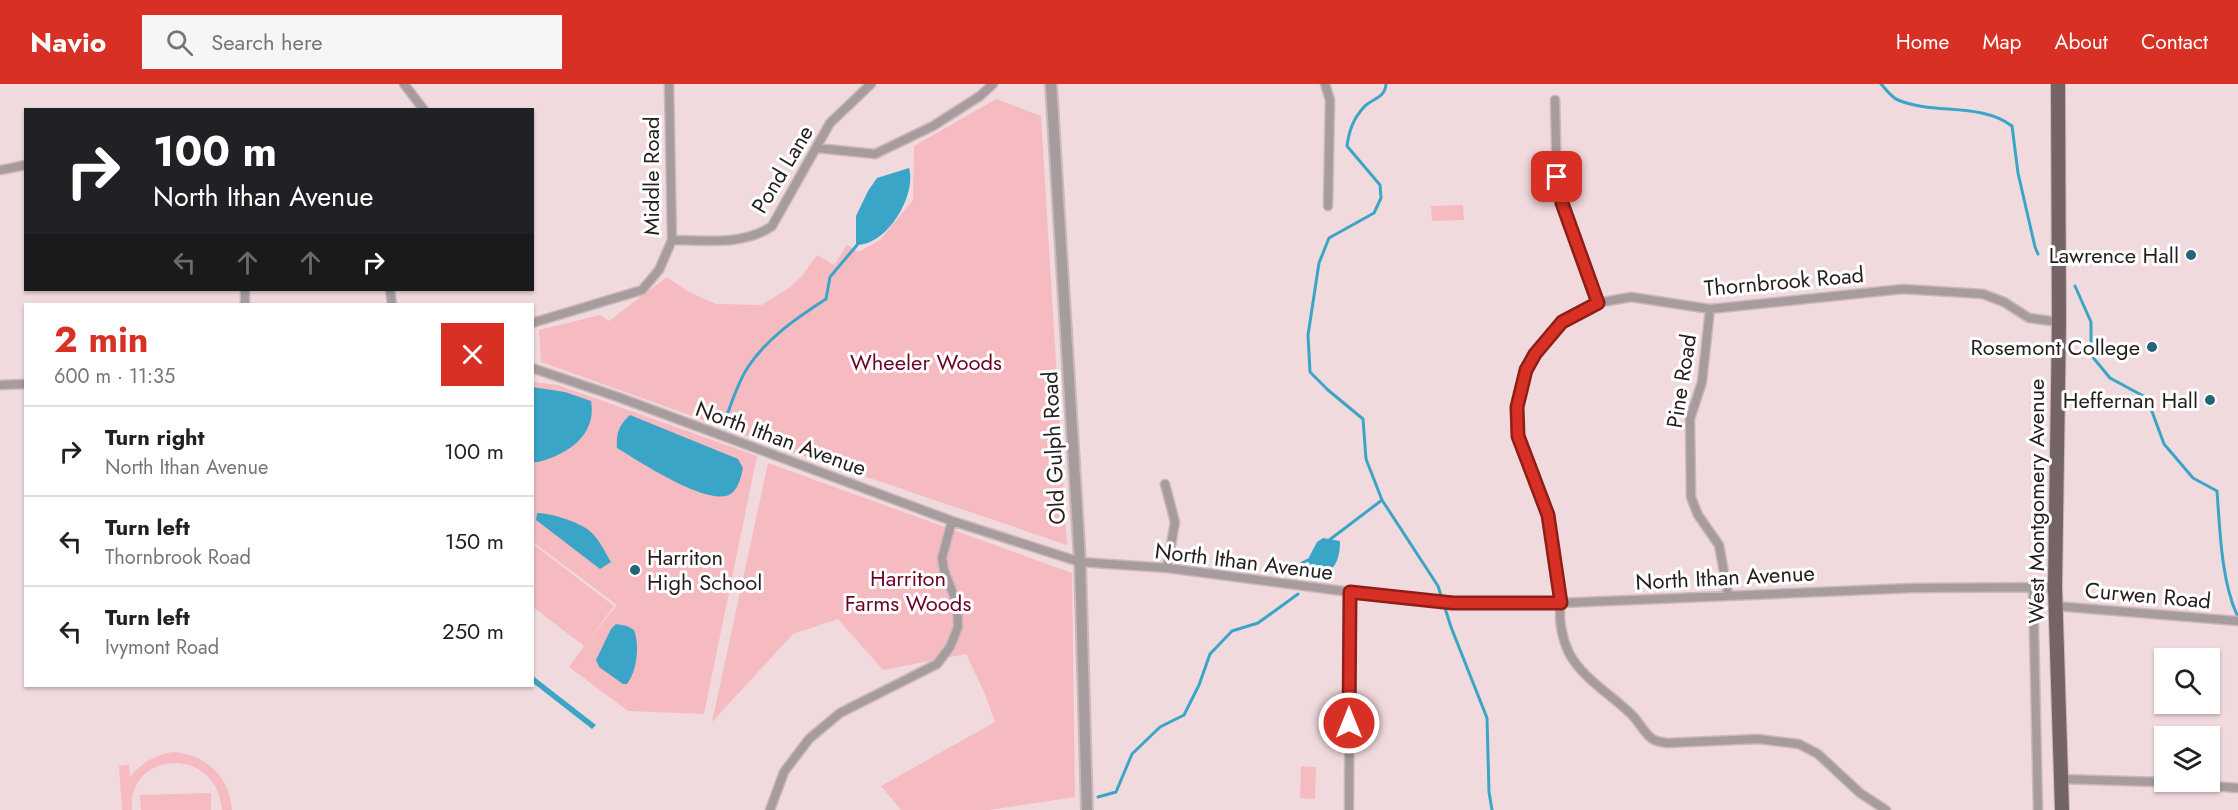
<!DOCTYPE html>
<html lang="en">
<head>
<meta charset="utf-8">
<style>
	body { margin:0; font-family:Jost,sans-serif; background:#f6f6f6; color:#202124; height:100vh; display:flex; flex-direction:column; font-size:22px; white-space:nowrap }
	* { box-sizing:border-box; margin:0 }
	p { font-size:20px; color:#757577 }
	.icon { flex:none; width:33px; height:33px; fill:none; stroke:currentColor; stroke-width:2; stroke-linecap:round; stroke-linejoin:round }
	.map { position:relative; flex:1; overflow:hidden }
	.panel { position:absolute; left:24px; top:219px; width:510px; height:384px; display:flex; flex-direction:column; background:#fff; border-radius:0px; box-shadow:0 2px 4px #0004 }
	.panel>* { flex:none }
	.banner { position:absolute; left:24px; top:24px; width:510px; height:183px; border-radius:0px; box-shadow:0 2px 4px #0004; background:#202124; color:#fff; overflow:hidden }
	.tools { position:absolute; left:2154px; top:564px; display:grid; gap:12px }
	.tools a { display:grid; place-items:center; width:66px; height:66px; border-radius:0px; background:#fff; box-shadow:0 2px 4px #0004; font-size:30px }
	.pin { position:absolute; display:grid; place-items:center; width:51px; height:51px; color:#fff; margin:-26px; border-radius:12px; box-shadow:0 3px 9px #0006 }
	.me { position:absolute; width:66px; margin:-33px; rotate:0deg; stroke-linejoin:round; filter:drop-shadow(0 0 4px #0008) }
	.turn { display:flex; align-items:center; gap:21px; height:126px; padding:0 30px; font-size:27px }
	.turn .icon { width:78px; height:78px; stroke-width:2.5 }
	.turn b { display:block; font-size:42px; line-height:51px }
	.lanes { display:flex; align-items:center; height:57px; padding:0 30px; background:#0003; justify-content:center; gap:30px; direction:ltr }
	.lanes .off { opacity:.35 }
	.round { display:grid; place-items:center; flex:none; width:63px; height:63px; border-radius:0px; background:#f6f6f6 }
	.headline { display:flex; align-items:center; justify-content:space-between; height:102px; padding:0 30px }
	h1 { font-size:36px; font-weight:700; line-height:45px; color:#d93025 }
	ul { padding:0; list-style:none }
	li { display:flex; align-items:center; gap:18px; height:90px; padding:0 30px; border-top:2px solid #e0e0e0 }
	li div { flex:1 }
	li b { display:block; font-size:22px }
	li em { font-style:normal }
	header { display:flex; align-items:center; gap:36px; box-sizing:border-box; height:84px; padding:0 30px; background:#d93025; color:#fff }
	header strong { font-size:28px }
	nav { display:flex; gap:33px; margin-inline-start:auto; font-size:21px }
	.search { width:420px; height:54px; background:#f6f6f6; display:flex; align-items:center; gap:15px; box-sizing:border-box; padding:0 21px; border-radius:0px; color:#757577; font-size:22px }
	.map>svg:first-child { display:block }
</style>
</head>
<body>
<header>
<strong>Navio</strong>
<div class="search"><svg class="icon" aria-label="search" viewBox="0 0 24 24"><circle cx="10" cy="10" r="6"/><path d="M15 15l6 6"/></svg>Search here</div>
<nav><a>Home</a><a>Map</a><a>About</a><a>Contact</a></nav>
</header>
<div class="map">
<svg width="2238" height="726" viewBox="0 0 2238 726">
	<rect width="100%" height="100%" fill="#f1dadd"/>
	<path fill="#f6bac1" d="M996,15l45,17 26,429 -277,-94 -249,-89 -2,-32 61,-15 9,6 58,-44 20,14 29,13 45,1 28,-17 13,-12 15,-21 17,10 13,-20 12,7 21,-12 33,-40 1,-54z
		M1463,121l1,15 -32,1 -1,-15z
		M533,298l25,3 199,71 -53,258 -76,-3 -59,-44 15,-21 -51,-39v-63l81,62 -26,35 29,-36 -84,-63z
		M768,379l304,110 3,224 -86,13h-88l-20,-24 114,-64 -10,-28 -19,-40 -83,16 -45,-51 -45,15 -81,88z
		M173,668c34,3 56,24 59,58h-10c-5,-65 -95,-60 -90,0h-10l-3,-44 10,-1 1,12c11,-14 25,-22 43,-25z
		M1301,682l15,1 -1,32 -15,-1z
		M211,709v17h-70l-1,-15z"/>
	<path fill="#3ba5c8" d="M909,84c8,27 -22,78 -53,77v-29l12,-25 9,-13z
		M532,303l33,5 26,9c5,29 -15,47 -40,57 -7,2 -12,5 -18,4z
		M630,331l108,44 5,9c-2,9 -4,19 -11,25 -20,17 -95,-33 -115,-45 -1,-15 2,-23 13,-33z
		M537,429c14,0 46,10 55,20 8,8 13,19 19,29l-11,7 -64,-49z
		M1323,454l17,3c0,15 -3,31 -21,32l-12,-12 10,-19z
		M616,540l11,2 7,4c6,15 3,41 -7,54h-4l-24,-17 -3,-7 15,-31z
		M533,592l63,49 -4,4 -59,-46z"/>
	<g fill="none" stroke-linecap="round" stroke-linejoin="round">
		<path stroke="#3ba5c8" stroke-width="3" d="M1386,0c-1,15 -14,14 -22,23 -11,12 -15,24 -17,39l33,39 1,13 -7,15 -45,25 -10,25 -11,72 2,37 18,18 35,29 3,40 16,41 56,86 13,41 36,91 2,74 3,18
			M1881,0c5,5 10,13 17,16 36,15 82,2 114,26l6,47 17,74 3,7
			M2075,202l16,36v33l19,23 37,20 17,46 29,34 24,13c3,39 4,88 20,124
			M727,331c6,-16 11,-33 21,-48 19,-29 50,-50 78,-68l4,-22 27,-32
			M1328,457l54,-41
			M1304,493l-2,-14 6,-3
			M1098,713l18,-5 16,-38 28,-27 24,-12 15,-30 11,-31 22,-23 26,-8 40,-29"/>
		<defs>
			<path id="minor" d="M404,0l20,26
				M1325,0l5,16 -2,106
				M1555,16l2,87 15,47 25,69
				M817,64l58,6 58,-28 47,-30 13,-12
				M0,86l26,-5
				M672,156c33,0 72,6 100,-14l58,-103 41,-39
				M245,206v14
				M390,206l2,14
				M1710,225l-8,73 -12,37 1,78 7,18 21,30 9,49
				M532,239l110,-33 17,-20 13,-30 -3,-156
				M532,284l86,29 334,124 128,41 87,6 183,24 103,11h108l352,-15 142,-1
				M0,301l26,-1
				M1165,400l10,38 -8,46
				M2033,503l5,223
				M2055,522l183,15
				M2060,695l99,3 79,6
				M770,726l14,-38 25,-33 31,-26 97,-49 13,-17 8,-20 -1,-23 -13,-34 -2,-12 10,-37
				M1349,726l1,-218
				M1886,726l-26,-17 -42,-39 -19,-10 -41,-5 -91,4c-6,-1 -12,-1 -17,-6 -7,-6 -11,-15 -18,-22 -20,-20 -49,-36 -63,-62 -7,-15 -11,-34 -8,-50l-13,-88 -30,-79 -1,-29 9,-37 9,-16 21,-26 16,-13 25,-12 34,-6 79,12 193,-20 80,5 21,8 25,16 30,4"/>
			<path id="tertiary" d="M1051,0l29,478 7,248"/>
			<path id="primary" d="M2058,0l1,238 -4,265 7,223"/>
		</defs>
		<use href="#minor" stroke="#ccb8bb" stroke-width="11"/>
		<use href="#tertiary" stroke="#ccb8bb" stroke-width="14"/>
		<use href="#primary" stroke="#ccb8bb" stroke-width="16"/>
		<use href="#minor" stroke="#a69c9d" stroke-width="8"/>
		<use href="#tertiary" stroke="#a69c9d" stroke-width="10"/>
		<use href="#primary" stroke="#746465" stroke-width="14"/>
	</g>
	<g fill="none" stroke-linecap="round" stroke-linejoin="round">
		<defs>
			<path id="route" d="M1349,639l1,-131 103,11h108l-13,-88 -30,-79 -1,-29 9,-37 9,-16 27,-32 36,-19 -36,-100 -5,-26"/>
		</defs>
		<use href="#route" stroke="#8d1f18" stroke-width="15"/>
		<use href="#route" stroke="#d93025" stroke-width="10"/>
	</g>
	<g fill="#246379" stroke="#fff" stroke-width="2">
		<circle cx="2191" cy="171" r="6"/>
		<circle cx="2152" cy="263" r="6"/>
		<circle cx="2210" cy="316" r="6"/>
		<circle cx="635" cy="486" r="6"/>
	</g>
	<g text-anchor="middle" stroke-width="6" stroke-linejoin="round" paint-order="stroke">
		<g font-size="22" fill="#251d1e" stroke="#fff">
			<text transform="translate(782 85) rotate(-59)" y="8">Pond Lane</text>
			<text transform="translate(651 92) rotate(-90)" y="8">Middle Road</text>
			<text transform="translate(1784 197) rotate(-5)" y="8">Thornbrook Road</text>
			<text transform="translate(1681 297) rotate(-81)" y="8">Pine Road</text>
			<text transform="translate(781 354) rotate(20)" y="8">North Ithan Avenue</text>
			<text transform="translate(1053 364) rotate(-93)" y="8">Old Gulph Road</text>
			<text transform="translate(2036 417) rotate(-90)" y="8">West Montgomery Avenue</text>
			<text transform="translate(1244 477) rotate(7)" y="8">North Ithan Avenue</text>
			<text transform="translate(1725 493) rotate(-3)" y="8">North Ithan Avenue</text>
			<text transform="translate(2148 511) rotate(5)" y="8">Curwen Road</text>
		</g>
		<g font-size="22" fill="#251d1e" stroke="#fff" text-anchor="end">
			<text x="2179" y="179">Lawrence Hall</text>
			<text x="2140" y="271">Rosemont College</text>
			<text x="2198" y="324">Heffernan Hall</text>
			<text x="647" y="481" text-anchor="start">Harriton<tspan x="647" dy="25">High School</tspan></text>
		</g>
		<g font-size="22" fill="#6c0026" stroke="#fff">
			<text x="926" y="286">Wheeler Woods</text>
			<text x="908" y="502">Harriton<tspan x="908" dy="25">Farms Woods</tspan></text>
		</g>
	</g>
</svg>
<div class="tools">
<a><svg class="icon" aria-label="search" viewBox="0 0 24 24"><circle cx="10" cy="10" r="6"/><path d="M15 15l6 6"/></svg></a>
<a><svg class="icon" aria-label="layers" viewBox="0 0 24 24"><path d="M12 4l9 5-9 5-9-5zM3 14l9 5 9-5"/></svg></a>
</div>
<div class="pin" style="left:1557px;top:93px;background:#d93025"><svg class="icon" aria-label="arrive" viewBox="0 0 24 24"><path d="M6 21V4h12l-3 4 3 4H6"/></svg></div>
<svg class="me" style="left:1349px;top:639px" viewBox="-20 -20 40 40"><circle r="17" fill="#d93025" stroke="#fff" stroke-width="3"/><path d="M0-11L8 9 0 5-8 9z" fill="#fff"/></svg>
<div class="banner">
<div class="turn"><svg class="icon" aria-label="right" viewBox="0 0 24 24"><path d="M7 20v-9h11M14 6l5 5-5 5"/></svg><div><b>100 m</b>North Ithan Avenue</div></div>
<div class="lanes"><svg class="icon off" aria-label="left" viewBox="0 0 24 24"><path d="M17 20v-9H6M10 6l-5 5 5 5"/></svg><svg class="icon off" aria-label="ahead" viewBox="0 0 24 24"><path d="M12 20V5M6 11l6-6 6 6"/></svg><svg class="icon off" aria-label="ahead" viewBox="0 0 24 24"><path d="M12 20V5M6 11l6-6 6 6"/></svg><svg class="icon" aria-label="right" viewBox="0 0 24 24"><path d="M7 20v-9h11M14 6l5 5-5 5"/></svg></div>
</div>
<section class="panel">
<div class="headline"><div><h1>2 min</h1><p>600 m · 11:35</p></div><a class="round" style="background:#d93025;color:#fff"><svg class="icon" aria-label="close" viewBox="0 0 24 24"><path d="M6 6l12 12M18 6L6 18"/></svg></a></div>
<ul>
<li><svg class="icon" aria-label="right" viewBox="0 0 24 24"><path d="M7 20v-9h11M14 6l5 5-5 5"/></svg><div><b>Turn right</b><p>North Ithan Avenue</p></div><em>100 m</em></li>
<li><svg class="icon" aria-label="left" viewBox="0 0 24 24"><path d="M17 20v-9H6M10 6l-5 5 5 5"/></svg><div><b>Turn left</b><p>Thornbrook Road</p></div><em>150 m</em></li>
<li><svg class="icon" aria-label="left" viewBox="0 0 24 24"><path d="M17 20v-9H6M10 6l-5 5 5 5"/></svg><div><b>Turn left</b><p>Ivymont Road</p></div><em>250 m</em></li>
</ul>
</section>
</div>
</body>
</html>
